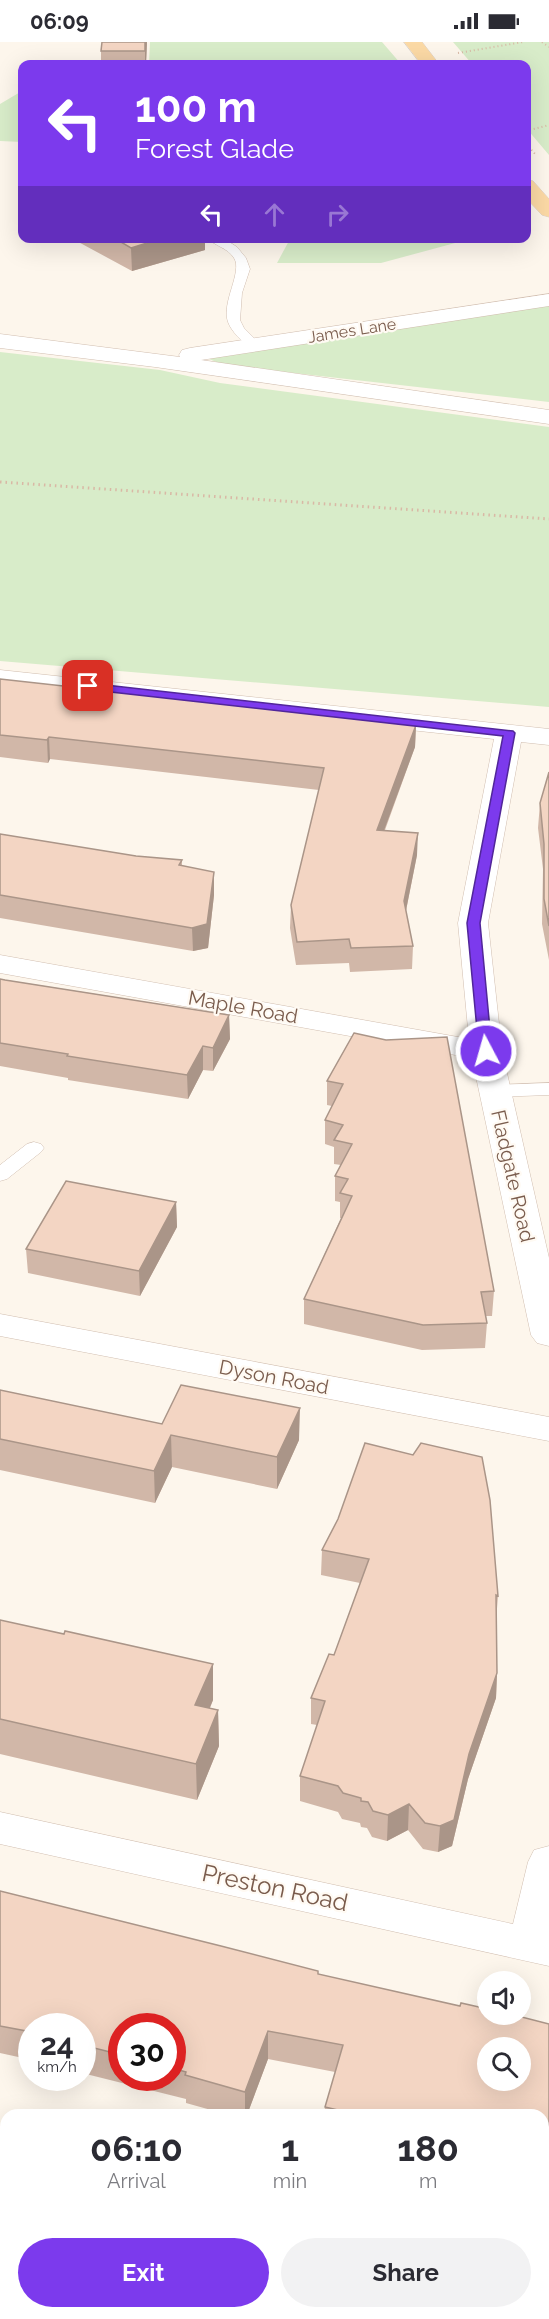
<!DOCTYPE html>
<html lang="en">
<head>
<meta charset="utf-8">
<style>
	body { margin:0; font-family:Raleway,sans-serif; background:#f2f2f3; color:#2b2b33; height:100vh; display:flex; flex-direction:column; font-size:22px; white-space:nowrap }
	* { box-sizing:border-box; margin:0 }
	p { font-size:20px; color:#7c7c81 }
	.icon { flex:none; width:33px; height:33px; fill:none; stroke:currentColor; stroke-width:2; stroke-linecap:round; stroke-linejoin:round }
	.map { position:relative; flex:1; overflow:hidden }
	.side { position:absolute; left:0px; top:2067px; width:549px; height:210px; display:flex; flex-direction:column; background:#fff; border-radius:18px 18px 0 0; box-shadow:0 6px 24px #0002 }
	.side>* { flex:none }
	.hud { position:absolute; left:18px; top:18px; width:513px; height:183px; border-radius:12px; box-shadow:0 6px 24px #0002; background:#7c3aed; color:#fff; overflow:hidden }
	.tools { position:absolute; left:477px; top:1929px; display:grid; gap:12px }
	.tools a { display:grid; place-items:center; width:54px; height:54px; border-radius:50%; background:#fff; box-shadow:0 6px 24px #0002; font-size:30px }
	.speed { position:absolute; left:18px; top:1971px; display:flex; gap:12px; font-size:30px; font-weight:700; text-align:center }
	.speed>* { display:grid; place-content:center; width:78px; height:78px; border-radius:50%; background:#fff; box-shadow:0 6px 24px #0002; line-height:1 }
	.speed small { font-size:15px; font-weight:400 }
	.speed .limit { border:9px solid #d22; background:#fff; color:#111 }
	.pin { position:absolute; display:grid; place-items:center; width:51px; height:51px; color:#fff; margin:-26px; border-radius:12px; box-shadow:0 3px 9px #0006 }
	.me { position:absolute; width:66px; margin:-33px; rotate:354deg; stroke-linejoin:round; filter:drop-shadow(0 0 4px #0008) }
	.turn { display:flex; align-items:center; gap:21px; height:126px; padding:0 18px; font-size:27px }
	.turn .icon { width:78px; height:78px; stroke-width:2.5 }
	.turn b { display:block; font-size:42px; line-height:51px }
	.lanes { display:flex; align-items:center; height:57px; padding:0 18px; background:#0003; justify-content:center; gap:30px; direction:ltr }
	.lanes .off { opacity:.35 }
	.eta { display:flex; justify-content:space-evenly; align-items:center; height:102px; text-align:center }
	.eta b { font-size:36px; font-weight:700; line-height:42px }
	.button { display:flex; gap:12px; margin-top:auto; padding:12px 18px }
	.button a { flex:1; height:69px; border-radius:36px; background:#7c3aed; color:#fff; font-size:24px; font-weight:700; line-height:69px; text-align:center }
	.button a+a { background:#f2f2f3; color:#2b2b33 }
	.status { display:flex; justify-content:space-between; align-items:center; height:42px; padding:0 30px; background:#fff; direction:ltr }
	.status svg { height:16px; fill:currentColor }
	.map>svg:first-child { display:block }
</style>
</head>
<body>
<div class="status"><b>06:09</b><svg viewBox="0 0 49 12"><path d="M0 12V9h3v3zM5 12V6h3v6zM10 12V3h3v9zM15 12V0h3v12zM26 1h20v11H26zM47 4h2v5h-2z"/></svg></div>
<div class="map">
<svg width="549" height="2277" viewBox="0 0 549 2277">
	<rect width="100%" height="100%" fill="#fdf6ec"/>
	<path fill="#d8ecc9" d="M150,0h232l19,22h-252z
		M453,0h96v113l-22,-26 -1,-65h-54z
		M22,49v51l-22,-1v-37z
		M290,197v-1l180,1 -89,24h-104z
		M549,261v99l-325,-37 -15,-6 7,-4z
		M0,310l160,18 60,13 329,44v280l-549,-46z"/>
	<g fill="none" stroke-linecap="round" stroke-linejoin="round">
		<defs>
			<path id="service" d="M207,196h16l14,9 9,11 4,11 -8,24 -2,27 4,8 17,17 -2,3h-10c-7,-8 -17,-15 -21,-26 -7,-20 15,-50 6,-64 -6,-10 -19,-12 -27,-20z
				M549,1041v12l-55,2 -7,-2 -2,-4 2,-4 7,-2z
				M34,1100l7,2 3,4 -3,4 -34,27 -7,2v-16l27,-21z"/>
			<path id="minor" d="M0,628l549,59v16l-28,-3 -33,181 14,128 47,207v88l-12,-3 -6,-8 -59,-277 -472,-85v-18l469,84 -11,-116 36,-184 -494,-53z
				M0,1272l549,103v24l-549,-105z
				M0,1770l513,112 15,-62 6,-12 15,-4v120l-549,-122z"/>
			<path id="tertiary" d="M549,252v12l-348,54 348,50v14l-394,-57 -155,-19v-14l180,23 -1,-2 3,-5 8,-2z"/>
			<path id="primary" d="M404,0h18l17,22h-18z
				M526,137l7,2 16,18v18l-7,-2 -16,-17z"/>
		</defs>
		<use href="#service" stroke="#d1beb0" stroke-width="1"/>
		<use href="#minor" stroke="#d1beb0" stroke-width="1"/>
		<use href="#tertiary" stroke="#d1beb0" stroke-width="1"/>
		<use href="#primary" stroke="#dad1cd" stroke-width="1"/>
		<path stroke="#d9b8a5" stroke-width="2" stroke-dasharray="1 3" stroke-linecap="butt" d="M542,0l7,5
			M458,11l65,-11
			M526,89l23,-6
			M526,102l10,11"/>
		<path stroke="#d9b8a5" stroke-width="3" stroke-dasharray="1.5 4" stroke-linecap="butt" d="M0,440l549,37"/>
		<use href="#service" fill="#fff" fill-rule="evenodd"/>
		<use href="#minor" fill="#fff" fill-rule="evenodd"/>
		<use href="#tertiary" fill="#fff" fill-rule="evenodd"/>
		<use href="#primary" fill="#fbd9a5" fill-rule="evenodd"/>
	</g>
	<path fill="#d1b7a8" fill-rule="evenodd" d="M147,0l-1,22h-45v-13z
		M71,196h134v12l-73,21z
		M0,637l416,46 -1,22 -30,83 32,25 -11,56 7,35 -1,23 -62,3 -1,-9 -53,2 -6,-37 1,-23 28,-115 -269,-31 -2,4 -48,-6z
		M549,730v188l-7,-36 1,-55 -5,-41 2,-25z
		M0,792l136,22 46,4v6l32,29 -6,53 -15,3 -193,-33z
		M0,937l229,36 1,24 -17,32 -10,-1 -15,29 -120,-19v-2l-68,-12z
		M354,991l140,258 -2,25h-6l1,7 -2,25 -63,2 -118,-26v-25l37,-81h-1v-16l-5,-1v-25l6,-11 -7,-1v-17l-9,-3v-24l7,-14 -5,-1v-24z
		M176,1160l1,25 -37,69 -112,-23 -2,-24z
		M0,1348l162,34 137,16 -22,49 -105,-22 -17,36 -155,-33z
		M338,1477l160,77 -2,25 1,52 -1,25 -28,81 -16,67 -14,6 -15,-3 -15,-19 -21,11 -15,-4 -5,-9 -6,-1 -1,-4 -18,-4 -4,-7 -38,-11v-25l17,-51 -6,-1v-26l23,-43 26,-72 -39,-8 1,-25z
		M0,1578l213,80 -3,8 8,2 1,36 -22,54 -197,-46z
		M0,1849l318,80v3l142,32 89,18v160l-6,-2v-67h-219l1,-8 10,-35 -67,-13 -21,56h-18l-43,-12v-4l-104,-26v-47h-50v34l-32,-7zM122,1984h50v52h-50z"/>
	<path fill="#aa9588" d="M145,0h2l-1,22h-1z
		M163,196h42v12l-73,21 -1,-23z
		M416,683l-1,22 -39,105 1,-22z
		M49,695l1,22 -2,4 -1,-23z
		M418,791l-1,22 -14,70 1,-24z
		M214,830v23l-6,53 -15,3 -1,-23z
		M229,973l1,24 -17,32v-23z
		M203,1004v24l-15,29 -1,-24z
		M176,1160l1,25 -37,69 -1,-25z
		M300,1366l-1,32 -22,49v-32z
		M171,1393l1,32 -17,36 -1,-32z
		M213,1622v36l-17,40 -1,-35z
		M497,1631l-1,25 -28,81 -16,67 -14,6 2,-26 29,-72z
		M218,1668l1,36 -22,54 -1,-36z
		M409,1762l-1,26 -21,11 1,-26z
		M268,1989v28l-21,56h-2v-23z"/>
	<path fill="#f3d5c3" stroke="#aa9588" stroke-width="1.5" fill-rule="evenodd" d="M102,0h43v9h-44z
		M114,196h49l-32,10z
		M0,637l416,46 -39,105 41,3 -14,68 9,45 -62,2 -2,-9 -52,3 -6,-37 33,-137 -275,-31 -2,3 -47,-5z
		M549,730v154l-5,-27v-55l-4,-41z
		M0,792l136,22 46,4 -3,5 35,7 -7,52 -15,4 -192,-33z
		M0,937l5,1 224,35 -16,33 -10,-2 -16,29 -120,-19 1,-2 -68,-11z
		M354,991l32,7 61,-3 47,254 -13,1 6,31 -64,2 -119,-26 48,-103 -12,-3 8,-14 -13,-3 17,-32 -18,-4 9,-15 -18,-5 18,-36 -16,-3z
		M66,1139l110,21 -37,69 -113,-22z
		M181,1343l119,23 -23,49 -106,-22 -17,36 -154,-32v-49l162,34z
		M365,1401l48,12 8,-12 61,14 8,43 8,96 -2,-1 1,78 -28,81 -15,66 -14,6 -15,-3 -16,-19 -21,11 -15,-4 -5,-9 -7,-1v-3l-18,-5 -5,-7 -38,-10 25,-75 -14,-3 18,-44 5,1 35,-96 -47,-9 16,-31z
		M0,1578l64,14 1,-3 148,33 -18,41 23,5 -22,54 -196,-45z
		M0,1849l221,55 97,25v3l142,32 1,-3 27,6v5h22l39,10v131l-6,-1v-39h-184l-34,-8 18,-62 -75,-14 -23,61 -60,-17 1,-3 -14,-4v-42h-50v29l-40,-10v-19h-50v6l-32,-6zM488,2006h32v32h-32z
		M0,2232l6,1v38h138l13,4 -1,2h-156z"/>
	<path fill="#7c3aed" stroke="#51269a" stroke-width="1.5" d="M88,641l425,48 2,2 -35,190 12,128 -2,2h-9l-2,-2 -12,-128 36,-187 -419,-47 -1,-3z"/>
	<g text-anchor="middle" stroke-width="4.5" stroke-linejoin="round" paint-order="stroke">
		<g font-size="16" fill="#7a5c4d" stroke="#fffaf3">
			<text transform="translate(352 288) rotate(-9)" y="6">James Lane</text>
		</g>
		<g font-size="20" fill="#7a5c4d" stroke="#fffaf3">
			<text transform="translate(243 965) rotate(10)" y="7">Maple Road</text>
			<text transform="translate(513 1134) rotate(77)" y="7">Fladgate Road</text>
			<text transform="translate(274 1335) rotate(11)" y="7">Dyson Road</text>
		</g>
		<g font-size="24" fill="#7a5c4d" stroke="#fffaf3">
			<text transform="translate(275 1846) rotate(12)" y="8">Preston Road</text>
		</g>
	</g>
</svg>
<div class="tools">
<a><svg class="icon" aria-label="sound" viewBox="0 0 24 24"><path d="M4 9h4l5-4v14l-5-4H4zM17 9q2 3 0 6"/></svg></a>
<a><svg class="icon" aria-label="search" viewBox="0 0 24 24"><circle cx="10" cy="10" r="6"/><path d="M15 15l6 6"/></svg></a>
</div>
<div class="speed"><div>24<small>km/h</small></div><div class="limit">30</div></div>
<div class="pin" style="left:88px;top:644px;background:#d93025"><svg class="icon" aria-label="arrive" viewBox="0 0 24 24"><path d="M6 21V4h12l-3 4 3 4H6"/></svg></div>
<svg class="me" style="left:486px;top:1009px" viewBox="-20 -20 40 40"><circle r="17" fill="#7c3aed" stroke="#fff" stroke-width="3"/><path d="M0-11L8 9 0 5-8 9z" fill="#fff"/></svg>
<div class="hud">
<div class="turn"><svg class="icon" aria-label="left" viewBox="0 0 24 24"><path d="M17 20v-9H6M10 6l-5 5 5 5"/></svg><div><b>100 m</b>Forest Glade</div></div>
<div class="lanes"><svg class="icon" aria-label="left" viewBox="0 0 24 24"><path d="M17 20v-9H6M10 6l-5 5 5 5"/></svg><svg class="icon off" aria-label="ahead" viewBox="0 0 24 24"><path d="M12 20V5M6 11l6-6 6 6"/></svg><svg class="icon off" aria-label="right" viewBox="0 0 24 24"><path d="M7 20v-9h11M14 6l5 5-5 5"/></svg></div>
</div>
<section class="side">
<div class="eta">
<div><b>06:10</b><p>Arrival</p></div>
<div><b>1</b><p>min</p></div>
<div><b>180</b><p>m</p></div>
</div>
<div class="button"><a>Exit</a><a>Share</a></div>
</section>
</div>
</body>
</html>
